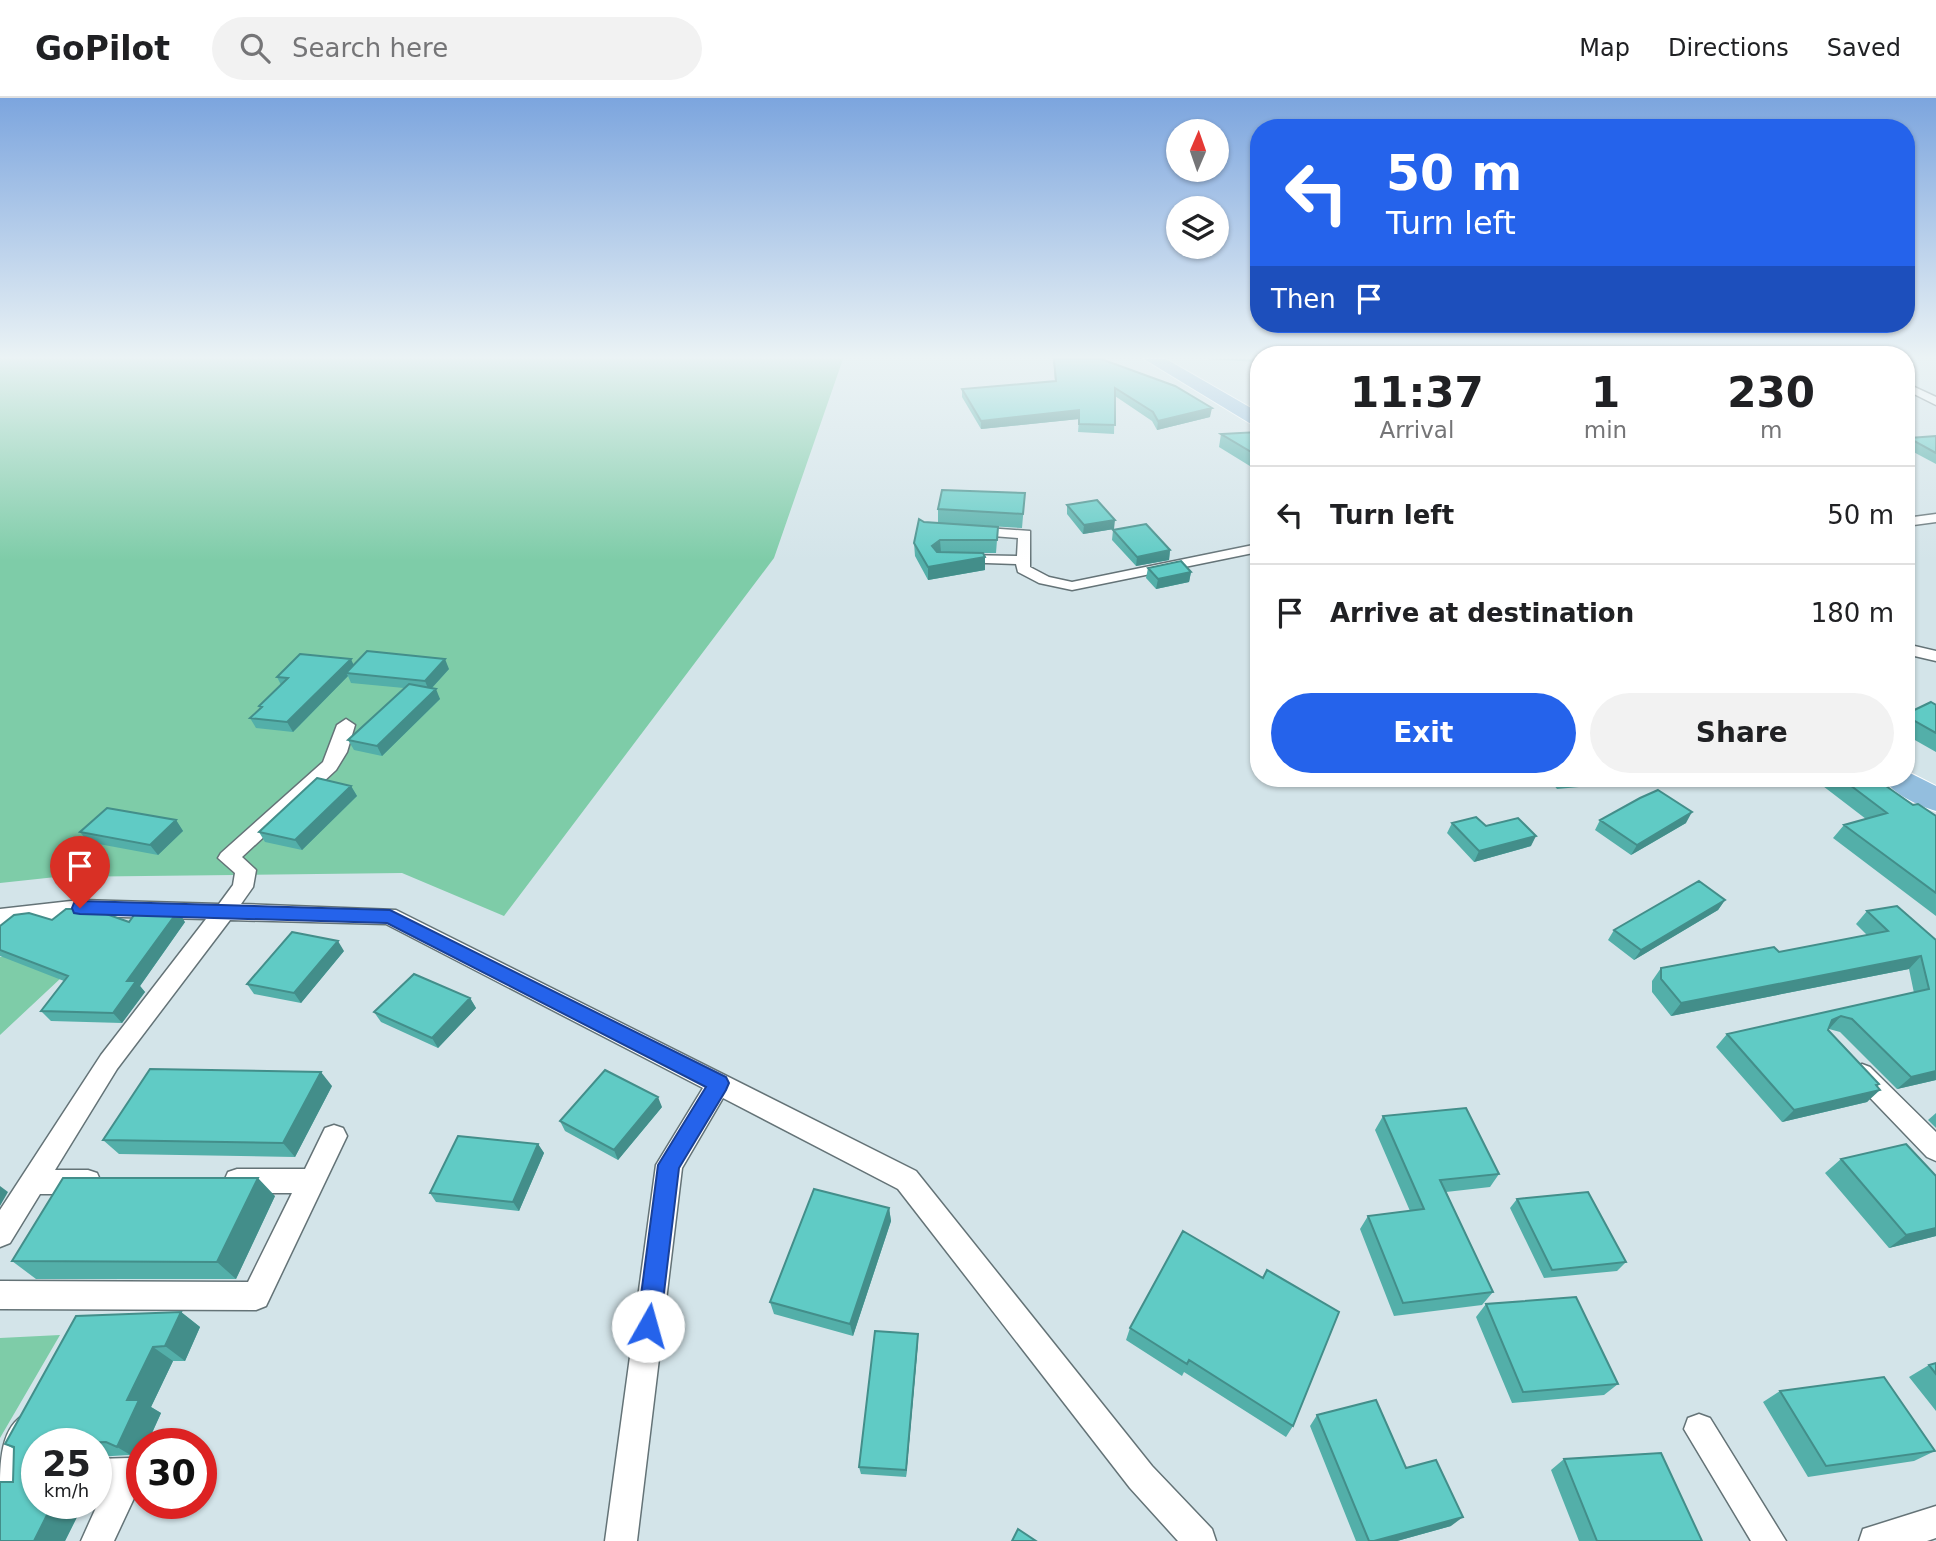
<!DOCTYPE html>
<html lang="en">
<head>
<meta charset="utf-8">
<style>
	body { margin:0; font-family:"DejaVu Sans",sans-serif; background:#f2f2f2; color:#202124; height:100vh; display:flex; flex-direction:column; font-size:26px; white-space:nowrap }
	* { box-sizing:border-box; margin:0 }
	p { font-size:23px; color:#757577 }
	.icon { flex:none; width:38px; height:38px; fill:none; stroke:currentColor; stroke-width:2; stroke-linecap:round; stroke-linejoin:round }
	.map { position:relative; flex:1; overflow:hidden }
	.details { position:absolute; left:1250px; top:248px; width:665px; height:441px; display:flex; flex-direction:column; background:#fff; border-radius:28px; box-shadow:0 2px 5px #0004 }
	.details>* { flex:none }
	.guide { position:absolute; left:1250px; top:21px; width:665px; height:214px; border-radius:28px; box-shadow:0 2px 5px #0004; background:#2563eb; color:#fff; overflow:hidden }
	.needle { width:46px; rotate:2deg }
	.controls { position:absolute; left:1166px; top:21px; display:grid; gap:14px }
	.controls a { display:grid; place-items:center; width:63px; height:63px; border-radius:50%; background:#fff; box-shadow:0 2px 5px #0004; font-size:35px }
	.speed { position:absolute; left:21px; top:1330px; display:flex; gap:14px; font-size:35px; font-weight:700; text-align:center }
	.speed>* { display:grid; place-content:center; width:91px; height:91px; border-radius:50%; background:#fff; box-shadow:0 2px 5px #0004; line-height:1 }
	.speed small { font-size:18px; font-weight:400 }
	.speed .limit { border:10px solid #d22; background:#fff; color:#111 }
	.pin { position:absolute; display:grid; place-items:center; width:60px; height:60px; color:#fff; margin:-72px -30px; border-radius:50% 50% 50% 0; rotate:-45deg; box-shadow:0 0 7px #0007 }
	.pin .icon { rotate:45deg }
	.me { position:absolute; width:77px; margin:-38px; rotate:7deg; stroke-linejoin:round; filter:drop-shadow(0 0 5px #0008) }
	.turn { display:flex; align-items:center; gap:24px; height:147px; padding:0 21px; font-size:32px }
	.turn .icon { width:91px; height:91px; stroke-width:2.5 }
	.turn b { display:block; font-size:49px; line-height:60px }
	.then { display:flex; align-items:center; height:66px; padding:0 21px; background:#0003; gap:14px; font-size:26px }
	.eta { display:flex; justify-content:space-evenly; align-items:center; height:119px; text-align:center }
	.eta b { font-size:42px; font-weight:800; line-height:49px }
	.primary-button { display:flex; gap:14px; margin-top:auto; padding:14px 21px }
	.primary-button a { flex:1; height:80px; border-radius:42px; background:#2563eb; color:#fff; font-size:28px; font-weight:800; line-height:80px; text-align:center }
	.primary-button a+a { background:#f2f2f2; color:#202124 }
	ul { padding:0; list-style:none }
	li { display:flex; align-items:center; gap:21px; height:98px; padding:0 21px; border-top:2px solid #e0e0e0 }
	li div { flex:1 }
	li b { display:block; font-size:26px }
	li em { font-style:normal }
	header { display:flex; align-items:center; gap:42px; box-sizing:border-box; height:98px; padding:0 35px; background:#fff; border-bottom:2px solid #e0e0e0 }
	header strong { font-size:33px }
	nav { display:flex; gap:38px; margin-inline-start:auto; font-size:24px }
	.search { width:490px; height:63px; background:#f2f2f2; display:flex; align-items:center; gap:18px; box-sizing:border-box; padding:0 24px; border-radius:38px; color:#757577; font-size:26px }
	.map>svg:first-child { display:block }
</style>
</head>
<body>
<header>
<strong>GoPilot</strong>
<div class="search"><svg class="icon" aria-label="search" viewBox="0 0 24 24"><circle cx="10" cy="10" r="6"/><path d="M15 15l6 6"/></svg>Search here</div>
<nav><a>Map</a><a>Directions</a><a>Saved</a></nav>
</header>
<div class="map">
<svg width="1936" height="1443" viewBox="0 0 1936 1443">
	<rect width="100%" height="100%" fill="#d3e4e9"/>
	<path fill="#7ecca8" d="M0,261h843l-69,199 -270,358 -102,-43 -346,4 -56,6z
		M92,851l-92,86v-78z
		M60,1237l-60,103v-100z"/>
	<g fill="none" stroke-linecap="round" stroke-linejoin="round">
		<defs>
			<path id="street" d="M1906,285l30,14v8l-30,-15z
				M1936,416v8l-30,4v-8z
				M972,429l58,4v36l19,10 23,5 186,-38v8l-186,38 -33,-7 -21,-11 -2,-8 -59,-2 -2,-3 7,-4 55,1 1,-18 -51,-4v-6z
				M1906,546l30,7v10l-30,-7z
				M346,621l9,6 -8,27 -11,18 -94,87 14,13 -3,17 -12,17 155,6 520,261 236,295 60,63 4,12h-38l-48,-53 -232,-299 -175,-91 -41,70 -45,373h-32l51,-376 47,-77 -317,-164 -156,-4 -113,149 -62,101h33l9,3 4,9 -4,9 -9,3h-48l-30,49 -10,4v-37l101,-155 105,-136 -126,-3 -80,9v-16l80,-9 139,4 14,-19 2,-12 -17,-15 3,-5 102,-91 14,-37z
				M1862,966l8,3 66,65v29l-9,-4 -73,-76 -4,-7 4,-7z
				M334,1027l9,3 4,8 -81,170 -10,4 -256,-1v-28l248,1 44,-89h-55l-9,-3 -4,-9 4,-9 9,-3h68l20,-41z
				M27,1315l11,4 4,11 -31,59 -11,5c0,-29 0,-66 27,-79z
				M1699,1316l11,4 76,123h-35l-67,-112 4,-11z
				M129,1360l11,5 2,18 -28,60h-33l23,-51 -8,1v-32z
				M1936,1408v32l-9,3h-68l4,-12z"/>
			<path id="primary" d="M1144,261h22l92,53v14l-7,-2z
				M1906,673l30,15v25c-17,-5 -43,-17 -52,-32h22z"/>
		</defs>
		<use href="#street" stroke="#647377" stroke-width="3"/>
		<use href="#primary" stroke="#fff" stroke-width="2"/>
		<use href="#street" fill="#fff" fill-rule="evenodd"/>
		<use href="#primary" fill="#93bede" fill-rule="evenodd"/>
	</g>
	<path fill="#53afa9" d="M1053,261l157,58 -53,13 -5,-9 -37,-25 -1,38 -36,-2 1,-13 -98,10 -19,-32v-8l93,-8z
		M1206,261h52v3z
		M1258,334v39l-39,-24 2,-13z
		M1936,338v28l-30,-16v-5l3,-5z
		M1025,395l-3,35 -84,-5v-14z
		M1067,407l47,24 -31,5 -16,-20z
		M924,424l74,5 -2,26h-13l2,4v13l-57,10 -13,-24 -1,-13z
		M1113,432l57,20 -1,10 -33,6 -24,-26z
		M1148,470l43,4 -2,10 -33,7 -10,-11z
		M354,567l95,4 -17,19 8,11 -58,57 -28,-6 -6,-10 56,-52 -53,-5 -3,-7 -55,56 -37,-4 -6,-10 10,-10 -1,-2 22,-21 -4,-8z
		M1936,607v47l-30,-17v-21z
		M1549,681h77l-3,4 -66,6z
		M1823,681h53l37,26 23,11v100l-103,-78 11,-13 22,-6 -47,-36z
		M351,688l6,10 -55,54 -37,-8 -6,-10z
		M176,722l7,11 -25,24 -70,-13 -8,-10z
		M1600,722l86,3 -55,32 -36,-25z
		M1452,725l34,3 45,20 -57,16 -27,-29z
		M1725,802l-7,10 -84,50 -26,-20 6,-10z
		M1867,813l69,29v140l-39,9 -57,-57 -11,-3 -1,1 51,54 -12,18 -85,20 -66,-75 11,-13 187,-41 -5,-24 -238,47 -19,-24v-11l9,-13 118,-16 88,-17 -11,-11z
		M52,822l77,2h56l-45,64 5,6 -23,31 -71,-2 -10,-10 23,-30 -64,-25v-30z
		M344,853l-43,52 -47,-9 -7,-10z
		M470,900l6,10 -38,40 -57,-26 -7,-10z
		M332,988l-37,71 -176,-3 -16,-14z
		M662,1009l-44,53 -53,-29 -5,-10z
		M1936,1015v15l-8,-8z
		M1383,1018l116,58 -9,13 -44,5 47,100 -11,13 -88,11 -34,-87 8,-13 42,-5 -35,-81z
		M538,1046l6,9 -25,58 -83,-9 -6,-9z
		M1841,1061l95,17v60l-47,12 -64,-75z
		M275,1098l-39,83h-200l-24,-18z
		M1517,1101l109,63 -9,9 -73,7 -34,-70z
		M889,1110l2,13 -38,115 -79,-22 -4,-12z
		M1263,1180l30,148 -7,11 -102,-65 -2,4 -56,-36 4,-12z
		M1486,1206l132,80 -14,11 -92,8 -36,-86z
		M181,1214l19,15 -15,34h-12l-22,46 10,6 -14,31h-5l-3,16 -10,-5 -33,2v-13h-59v59h47l-19,38h-65l13,-59 1,-33 -9,-5z
		M918,1244l-12,135 -45,-3 -2,-7z
		M1936,1265v48l-27,-34 20,-12z
		M1780,1293l155,60 -21,10 -106,16 -45,-75z
		M1317,1317l89,53 45,58 -54,15h-41l-46,-115z
		M1564,1361l138,82h-123l-28,-71z"/>
	<path fill="#438e8a" d="M1212,310l-2,9 -53,13 1,-9z
		M1079,312v9l-98,10v-8z
		M1115,422l-1,9 -31,5 1,-9z
		M940,442l1,13 -9,5v-12z
		M1170,452l-1,10 -33,6 1,-9z
		M985,459v13l-57,10v-13z
		M1191,474l-2,10 -33,7 2,-10z
		M351,561l4,9 -9,5 2,3 -55,56 -6,-10z
		M445,561l4,10 -20,22 -4,-10z
		M436,591l4,10 -58,57 -5,-10z
		M351,688l6,10 -55,54 -7,-10z
		M1692,714l-6,11 -55,32 6,-10z
		M176,722l7,11 -25,24 -8,-10z
		M1536,738l-5,10 -57,16 5,-11z
		M1725,802l-7,10 -84,50 7,-10z
		M178,813l7,11 -45,64 5,6 -23,31 -9,-10 14,-32z
		M338,843l6,10 -43,52 -7,-10z
		M1921,858l-12,13 -238,47 10,-13z
		M470,900l6,10 -38,40 -6,-10z
		M1841,918l-12,13 -9,4 12,-13z
		M1936,973v9l-39,9 14,-12z
		M321,974l11,14 -37,71 -12,-14z
		M1879,986l-8,8 9,-2 -13,12 -85,20 12,-12z
		M658,999l4,10 -44,53 -4,-10z
		M538,1046l6,9 -25,58 -6,-9z
		M258,1080l17,18 -39,83 -19,-17z
		M0,1088l8,6 -8,14z
		M889,1110l2,13 -38,115 -3,-12z
		M1936,1130v8l-47,12 17,-13z
		M181,1214l19,15 -15,34 -20,-15z
		M918,1236v8l-12,135v-7z
		M153,1249l20,14 -22,46 10,6 -14,31h-5v11l-3,5 -22,-13 10,-47z
		M53,1405h31l-19,38h-31z
		M1463,1419l-12,9 -54,15h-23z"/>
	<path fill="#60cbc5" stroke="#438e8a" stroke-width="2" d="M1054,261h47l74,27 37,22 -54,13 -5,-9 -38,-24v37l-36,-1v-14l-98,11 -19,-32 94,-8z
		M1258,334v24l-37,-22z
		M1936,338v17l-27,-15z
		M942,392l83,3 -2,21 -85,-5z
		M1097,402l18,20 -31,5 -17,-20z
		M919,421l5,3 74,5 -1,13h-57l-8,6 5,6 46,1 2,4 -57,10 -14,-24z
		M1146,426l24,26 -33,7 -24,-27z
		M1181,463l10,11 -33,7 -10,-11z
		M367,553l78,8 -20,22 -79,-8z
		M300,556l51,5 -64,63 -37,-4 12,-11 -3,-1 29,-28 -11,-1z
		M409,586l27,5 -59,57 -29,-6z
		M1931,604l5,3v28l-30,-17v-2z
		M317,680l34,8 -56,54 -36,-8z
		M1842,681h34l37,26 5,-1 18,12v77l-92,-68 43,-12z
		M1658,692l34,22 -55,33 -37,-25 40,-22z
		M107,710l69,12 -26,25 -70,-13z
		M1476,719l10,9 32,-8 18,18 -57,15 -27,-28z
		M1699,783l26,19 -84,50 -27,-20z
		M1897,808l39,34v131l-25,6 -59,-58 -11,-3 -9,4 -4,10 51,54 -3,1 4,5 -86,20 -67,-76 202,-45 -8,-33 -240,47 -20,-24v-11l113,-21 5,5 109,-21 -21,-20z
		M66,811h26l37,13 8,-11h41l-51,70h9l-23,32 -72,-2 27,-35 -68,-26v-24l14,-11 15,-2 23,7z
		M292,834l46,9 -44,52 -47,-9z
		M414,876l56,24 -38,40 -58,-26z
		M150,971l171,3 -38,71 -180,-3z
		M605,972l53,27 -44,53 -54,-29z
		M1466,1010l33,66 -59,6 53,112 -90,11 -35,-87 56,-7 -41,-93z
		M458,1038l80,8 -25,58 -83,-9z
		M1906,1046l30,32v52l-30,7 -65,-76z
		M63,1080h195l-41,84 -205,-1z
		M814,1091l75,19 -39,116 -80,-22z
		M1588,1094l38,70 -74,8 -35,-71z
		M1183,1133l80,47 4,-8 72,42 -46,114 -104,-66 -2,4 -57,-36z
		M1576,1199l42,87 -95,8 -37,-88z
		M181,1214l-16,34 -12,1 -26,53h12l-22,47 -11,-5 -69,2v59h16l-19,38h-34v-59h13l1,-35 -9,-3 71,-128z
		M875,1233l43,3 -12,136 -47,-3z
		M1936,1265v11l-7,-9z
		M1884,1279l51,74 -109,15 -46,-75z
		M1376,1302l30,68 30,-8 27,57 -89,24h-5l-52,-126z
		M1661,1355l41,88h-105l-33,-82z
		M1018,1431l18,12h-24z"/>
	<linearGradient id="sky" x2="0" y2="1"><stop stop-color="#7ca5de"/><stop offset="0.56" stop-color="#ebf3f5"/><stop offset="1" stop-color="#ebf3f5" stop-opacity="0"/></linearGradient>
	<rect width="1936" height="463" fill="url(#sky)"/>
	<path fill="#2563eb" stroke="#184099" stroke-width="2" d="M80,803l310,9 336,167 3,6 -3,7 -47,78 -19,158 -3,9 -9,3 -8,-3 -3,-9 21,-161 48,-78 -319,-164 -307,-9 -6,-1 -2,-5 2,-5z"/>
</svg>
<div class="controls">
<a><svg class="needle" viewBox="-14 -14 28 28"><path d="M0-13l5 13h-10z" fill="#e53935"/><path d="M0 13l5-13h-10z" fill="#757577"/></svg></a>
<a><svg class="icon" aria-label="layers" viewBox="0 0 24 24"><path d="M12 4l9 5-9 5-9-5zM3 14l9 5 9-5"/></svg></a>
</div>
<div class="speed"><div>25<small>km/h</small></div><div class="limit">30</div></div>
<div class="pin" style="left:80px;top:810px;background:#d93025"><svg class="icon" aria-label="arrive" viewBox="0 0 24 24"><path d="M6 21V4h12l-3 4 3 4H6"/></svg></div>
<svg class="me" style="left:648px;top:1228px" viewBox="-20 -20 40 40"><circle r="19" fill="#fff"/><path d="M0-13L10 11 0 6-10 11z" fill="#2563eb"/></svg>
<div class="guide">
<div class="turn"><svg class="icon" aria-label="left" viewBox="0 0 24 24"><path d="M17 20v-9H6M10 6l-5 5 5 5"/></svg><div><b>50 m</b>Turn left</div></div>
<div class="then">Then<svg class="icon" aria-label="arrive" viewBox="0 0 24 24"><path d="M6 21V4h12l-3 4 3 4H6"/></svg></div>
</div>
<section class="details">
<div class="eta">
<div><b>11:37</b><p>Arrival</p></div>
<div><b>1</b><p>min</p></div>
<div><b>230</b><p>m</p></div>
</div>
<ul>
<li><svg class="icon" aria-label="left" viewBox="0 0 24 24"><path d="M17 20v-9H6M10 6l-5 5 5 5"/></svg><div><b>Turn left</b></div><em>50 m</em></li>
<li><svg class="icon" aria-label="arrive" viewBox="0 0 24 24"><path d="M6 21V4h12l-3 4 3 4H6"/></svg><div><b>Arrive at destination</b></div><em>180 m</em></li>
</ul>
<div class="primary-button"><a>Exit</a><a>Share</a></div>
</section>
</div>
</body>
</html>
